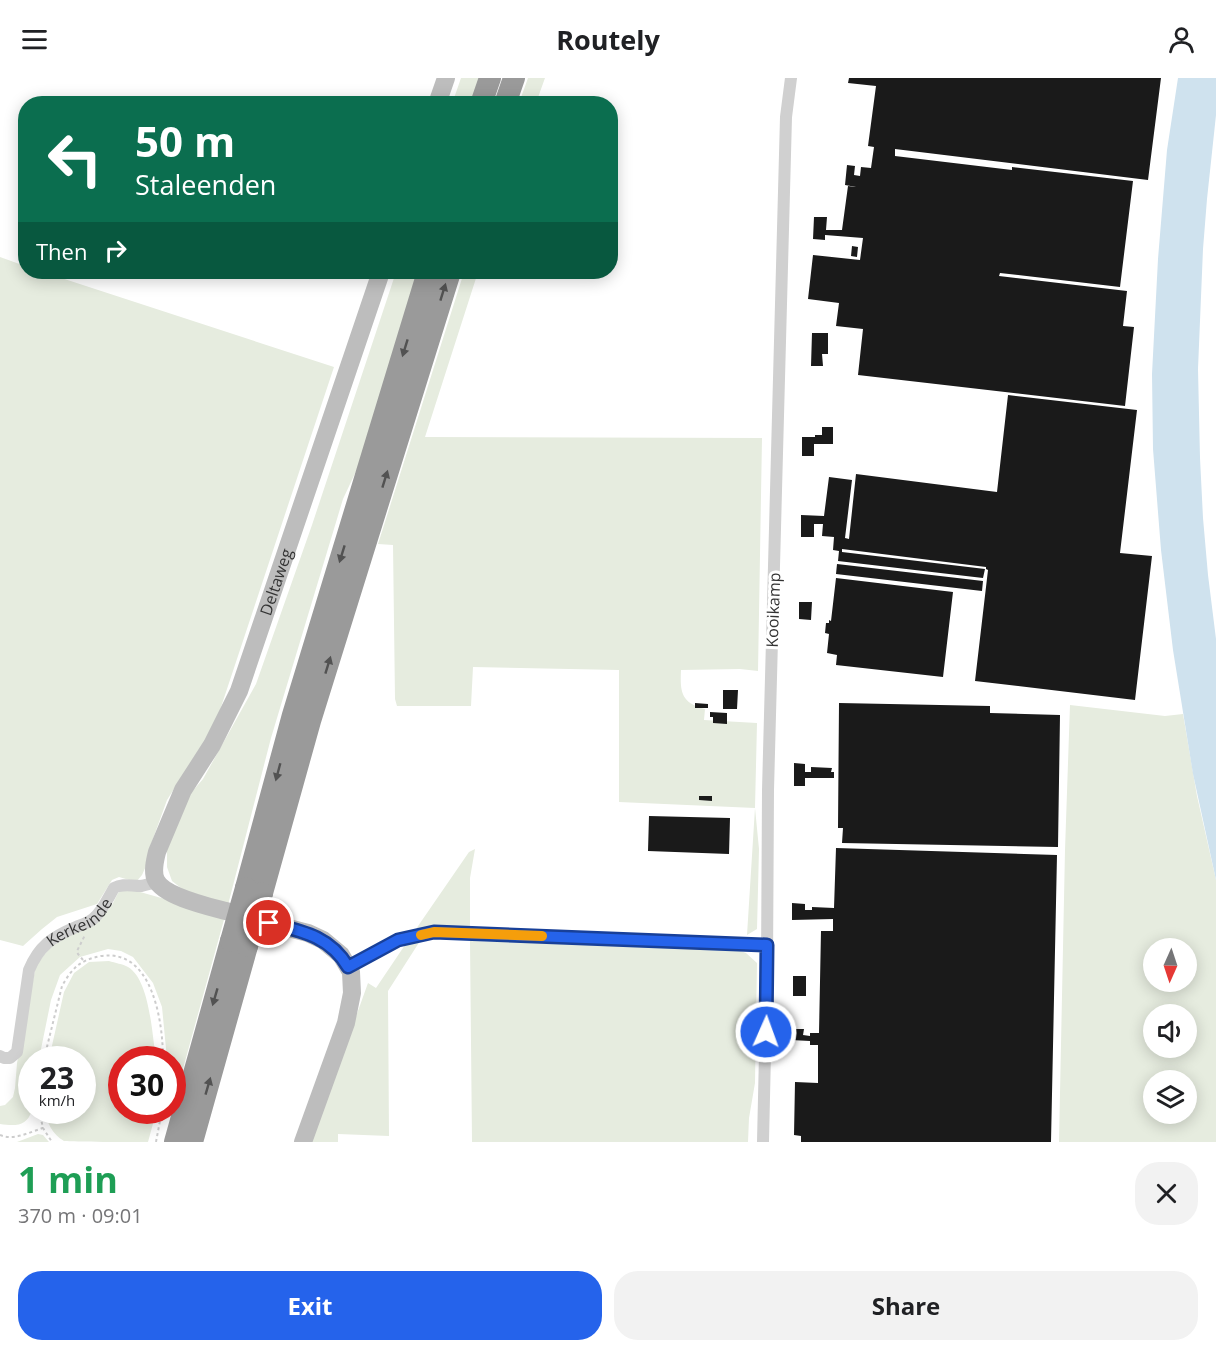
<!DOCTYPE html>
<html lang="en">
<head>
<meta charset="utf-8">
<style>
	body { margin:0; font-family:"Open Sans",sans-serif; background:#f2f2f2; color:#202124; height:100vh; display:flex; flex-direction:column; font-size:22px; white-space:nowrap }
	* { box-sizing:border-box; margin:0 }
	p { font-size:20px; color:#757577 }
	.icon { flex:none; width:33px; height:33px; fill:none; stroke:currentColor; stroke-width:2; stroke-linecap:round; stroke-linejoin:round }
	.map { position:relative; height:1064px; overflow:hidden }
	.details { display:flex; flex-direction:column; background:#fff; flex:1 }
	.details>* { flex:none }
	.hud { position:absolute; left:18px; top:18px; width:600px; height:183px; border-radius:24px; box-shadow:0 3px 15px #0003; background:#0b6e4f; color:#fff; overflow:hidden }
	.needle { width:39px; rotate:183deg }
	.buttons { position:absolute; left:1143px; top:860px; display:grid; gap:12px }
	.buttons a { display:grid; place-items:center; width:54px; height:54px; border-radius:50%; background:#fff; box-shadow:0 3px 15px #0003; font-size:30px }
	.speed { position:absolute; left:18px; top:968px; display:flex; gap:12px; font-size:30px; font-weight:700; text-align:center }
	.speed>* { display:grid; place-content:center; width:78px; height:78px; border-radius:50%; background:#fff; box-shadow:0 3px 15px #0003; line-height:1 }
	.speed small { font-size:15px; font-weight:400 }
	.speed .limit { border:9px solid #d22; background:#fff; color:#111 }
	.pin { position:absolute; display:grid; place-items:center; width:51px; height:51px; color:#fff; margin:-26px; border:3px solid #fff; border-radius:50%; box-shadow:0 2px 6px #0007 }
	.me { position:absolute; width:66px; margin:-33px; rotate:2deg; stroke-linejoin:round; filter:drop-shadow(0 0 4px #0008) }
	.turn { display:flex; align-items:center; gap:21px; height:126px; padding:0 18px; font-size:27px }
	.turn .icon { width:78px; height:78px; stroke-width:2.5 }
	.turn b { display:block; font-size:42px; line-height:51px }
	.then { display:flex; align-items:center; height:57px; padding:0 18px; background:#0003; gap:12px; font-size:22px }
	.round { display:grid; place-items:center; flex:none; width:63px; height:63px; border-radius:24px; background:#f2f2f2 }
	.headline { display:flex; align-items:center; justify-content:space-between; height:102px; padding:0 18px }
	h1 { font-size:36px; font-weight:700; line-height:45px; color:#1e9e55 }
	.primary-button { display:flex; gap:12px; margin-top:auto; padding:12px 18px }
	.primary-button a { flex:1; height:69px; border-radius:24px; background:#2563eb; color:#fff; font-size:24px; font-weight:700; line-height:69px; text-align:center }
	.primary-button a+a { background:#f2f2f2; color:#202124 }
	header { display:flex; justify-content:space-between; align-items:center; height:78px; padding:0 18px; background:#fff; font-size:27px; font-weight:700 }
	.map>svg:first-child { display:block }
</style>
</head>
<body>
<header><svg class="icon" aria-label="menu" viewBox="0 0 24 24"><path d="M4 6h16M4 12h16M4 18h16"/></svg>Routely<svg class="icon" aria-label="person" viewBox="0 0 24 24"><circle cx="12" cy="8" r="4"/><path d="M4 21q1-7 8-7t8 7"/></svg></header>
<div class="map">
<svg width="1216" height="1064" viewBox="0 0 1216 1064">
	<rect width="100%" height="100%" fill="#fff"/>
	<path fill="#e6ecdf" fill-rule="evenodd" d="M461,0h24l-8,25 -25,1z
		M528,0h17l-9,25h-17z
		M0,179l25,9 1,6h17l291,95 -114,343 -3,11 -50,79 -17,47 -4,19 -4,9 -6,7 -17,-5 -7,3 -15,24 -40,13 -15,12 -19,17 -23,-6z
		M396,194h26l-64,195 -15,32 -72,239 -43,167 -42,-13 -14,-11 -5,-14v-21l23,-52 13,-15 53,-95 56,-159z
		M464,194h14l-53,165 337,1 -4,233 -18,-2 -59,1c-1,22 0,33 24,39l-1,11 53,3 -2,85 4,41 -2,80 -10,6 8,-127 -136,-6v-132l-146,-3 -2,39h-74l-2,-7 -2,-154 -15,-1z
		M1070,627l95,11 18,-2 14,82 19,84v262h-157l6,-292zM1154,870h32v33h-32zM1154,936h32v33h-32zM1154,1002h32v33h-32z
		M475,771l-5,29v49h-41l-13,2 53,-77z
		M126,810l99,28 -52,189 -1,-46h-5l-5,-52 -9,-24 -20,-26 -12,-6 -13,-2 -28,8 -20,18 -9,25 -12,59h-7v51c-5,17 -17,16 -32,14v-18l5,-1 8,-8 2,-9 2,-25 19,-98 13,-16 24,-17 29,-14 10,-13 6,-12z
		M420,863l-32,50 1,145 -51,-2v8h-27l57,-159 8,5 31,-46z
		M470,863l268,9 8,3 11,10 -2,120 -6,35 -1,24h-276z
		M109,883c6,2 14,3 19,6 22,13 24,68 28,92h-34v51h32v10l-6,22c-14,0 -77,0 -84,-1 -12,-7 -17,-18 -19,-31h37v-51h-33l15,-67 10,-19 15,-11z
		M38,1056l5,1 6,7h-32z"/>
	<path fill="#cfe2ee" d="M1178,0h38v37l-9,84 -4,50 -5,120 2,89 3,60 5,57 8,64v241l-23,-106 -20,-124 -12,-100 -8,-101 -1,-75 6,-115 9,-109z"/>
	<path fill="#1a1a1a" d="M849,0h312l-13,102 -253,-31v7l117,14v-3l121,14 -13,106 -120,-14 -1,3 128,15 -4,35 11,1 -9,79 -267,-31 5,-46 -27,-3 3,-23 -31,-4 5,-44 47,5 3,-22 -38,-3v5l-12,-1 1,-22h13l-1,13h16l6,-44 8,1 -11,-2 2,-20 8,1 -1,9 6,1 1,-9 10,1 3,-21 -6,-1 8,-60 -28,-3z
		M852,168l6,1 -1,10 -6,-1z
		M812,255h16v21h-6l1,12h-12z
		M1008,317l129,15 -17,143 32,3 -17,144 -160,-19 13,-111 -2,-1v-2l-144,-18v3l143,17 -2,9 -145,-17 1,-10 -6,-1 1,-13 -12,-1 1,-12h-9v13h-13v-22l23,1 5,-39 23,3 -7,58 4,1 7,-65 141,18z
		M822,349h11v17h-19v12h-12v-19h13v-2h7z
		M837,486l146,17 -1,10 -146,-17z
		M836,500l117,14 -10,85 -107,-12 1,-10 -10,-2 2,-19 -4,-1 1,-10h3v-3l2,1z
		M799,524h13l-1,18 -12,-1z
		M723,612h15l-1,19h-14z
		M695,625l13,1v4h-13z
		M839,625l151,3v7l70,2 -2,132 -216,-4 1,-15h-5z
		M710,634l17,1v11l-14,-1v-6h-3z
		M794,685l11,1v8h6v-5l21,1 -1,4h3v6h-29v8h-11z
		M699,718h13v5l-13,-1z
		M649,738l81,2 -1,36 -81,-3z
		M836,770l221,7 -6,287h-250v-6l-7,-1 1,-53 23,1v-38h-8v-4l-19,-1v-11h13l-1,6 7,1v-3h9l2,-102h12v-12l-41,1v-17l13,1v6h7v-3l22,1z
		M793,898h13v20h-13z"/>
	<g fill="none" stroke-linecap="round" stroke-linejoin="round">
		<path stroke="#cdcdcd" stroke-width="2" stroke-dasharray="3 3" stroke-linecap="butt" d="M83,882l-5,-6 -1,-3 8,-16
			M44,981l18,-73c10,-18 18,-26 39,-30 52,-8 62,67 62,103
			M39,1032l4,18 9,14
			M0,1057c13,6 30,-3 43,-7
			M156,1064l6,-32"/>
		<g stroke="#d0d0d0" stroke-width="12">
			<path d="M348,889l50,-27 36,-8 333,13"/>
			<path id="s1" d="M0,978l4,2h6l7,-6 12,-82c10,-24 23,-33 47,-43 5,-2 12,-4 17,-8 9,-7 15,-21 21,-31 9,-5 16,-2 27,-2 5,-1 11,-3 16,-4"/>
			<path d="M763,1064l4,-177 1,-175 18,-673 5,-39"/>
		</g>
		<g stroke="#bdbdbd" stroke-width="18">
			<path d="M437,26l9,-26"/>
			<path id="s2" d="M229,834c-18,-5 -65,-15 -73,-32 -4,-8 -1,-20 1,-28l26,-62 29,-45 27,-54 142,-419"/>
			<path d="M269,845l39,10 15,7 18,15 10,17 1,21 -6,30 -43,119"/>
		</g>
		<path stroke="#9a9a9a" stroke-width="22" d="M481,26l9,-26
			M505,26l9,-26
			M246,810l47,-173 135,-443
			M262,815l48,-172 140,-449
			M175,1064l56,-201
			M192,1064l55,-196"/>
		<path stroke="#9a9a9a" stroke-width="22" d="M231,863l15,-53
			M247,868l15,-53"/>
	</g>
	<defs><path id="oneway-solid" d="M-6-.8H1V-3.2L6.5 0L1 3.2V.8H-6Z" transform="scale(1.5)"/></defs>
	<g fill="#525252">
		<use href="#oneway-solid" transform="translate(443 214) rotate(-73)"/>
		<use href="#oneway-solid" transform="translate(405 270) rotate(107)"/>
		<use href="#oneway-solid" transform="translate(385 401) rotate(-73)"/>
		<use href="#oneway-solid" transform="translate(342 476) rotate(107)"/>
		<use href="#oneway-solid" transform="translate(328 587) rotate(-73)"/>
		<use href="#oneway-solid" transform="translate(278 694) rotate(105)"/>
		<use href="#oneway-solid" transform="translate(215 919) rotate(106)"/>
		<use href="#oneway-solid" transform="translate(208 1008) rotate(-74)"/>
	</g>
	<g fill="none" stroke-linecap="round" stroke-linejoin="round">
		<defs>
			<path id="route" d="M269,845c32,8 61,13 79,44l50,-27 36,-8 333,13 -1,87"/>
		</defs>
		<use href="#route" stroke="#184099" stroke-width="15"/>
		<use href="#route" stroke="#2563eb" stroke-width="10"/>
		<path stroke="#f59e0b" stroke-width="10" d="M421,857l13,-3 108,4"/>
	</g>
	<g text-anchor="middle" stroke-width="6" stroke-linejoin="round" paint-order="stroke">
		<g font-size="16" fill="#333" stroke="#fff">
			<text dy="6" stroke="none"><textPath href="#s2" startOffset="406">Deltaweg</textPath></text>
			<text transform="translate(773 532) rotate(-88)" y="6">Kooikamp</text>
			<text dy="6" stroke="none"><textPath href="#s1" startOffset="174">Kerkeinde</textPath></text>
		</g>
	</g>
</svg>
<div class="buttons">
<a><svg class="needle" viewBox="-14 -14 28 28"><path d="M0-13l5 13h-10z" fill="#e53935"/><path d="M0 13l5-13h-10z" fill="#757577"/></svg></a>
<a><svg class="icon" aria-label="sound" viewBox="0 0 24 24"><path d="M4 9h4l5-4v14l-5-4H4zM17 9q2 3 0 6"/></svg></a>
<a><svg class="icon" aria-label="layers" viewBox="0 0 24 24"><path d="M12 4l9 5-9 5-9-5zM3 14l9 5 9-5"/></svg></a>
</div>
<div class="speed"><div>23<small>km/h</small></div><div class="limit">30</div></div>
<div class="pin" style="left:269px;top:845px;background:#d93025"><svg class="icon" aria-label="arrive" viewBox="0 0 24 24"><path d="M6 21V4h12l-3 4 3 4H6"/></svg></div>
<svg class="me" style="left:766px;top:954px" viewBox="-20 -20 40 40"><circle r="17" fill="#2563eb" stroke="#fff" stroke-width="3"/><path d="M0-11L8 9 0 5-8 9z" fill="#fff"/></svg>
<div class="hud">
<div class="turn"><svg class="icon" aria-label="left" viewBox="0 0 24 24"><path d="M17 20v-9H6M10 6l-5 5 5 5"/></svg><div><b>50 m</b>Staleenden</div></div>
<div class="then">Then<svg class="icon" aria-label="right" viewBox="0 0 24 24"><path d="M7 20v-9h11M14 6l5 5-5 5"/></svg></div>
</div>
</div>
<section class="details">
<div class="headline"><div><h1>1 min</h1><p>370 m · 09:01</p></div><a class="round"><svg class="icon" aria-label="close" viewBox="0 0 24 24"><path d="M6 6l12 12M18 6L6 18"/></svg></a></div>
<div class="primary-button"><a>Exit</a><a>Share</a></div>
</section>
</body>
</html>
